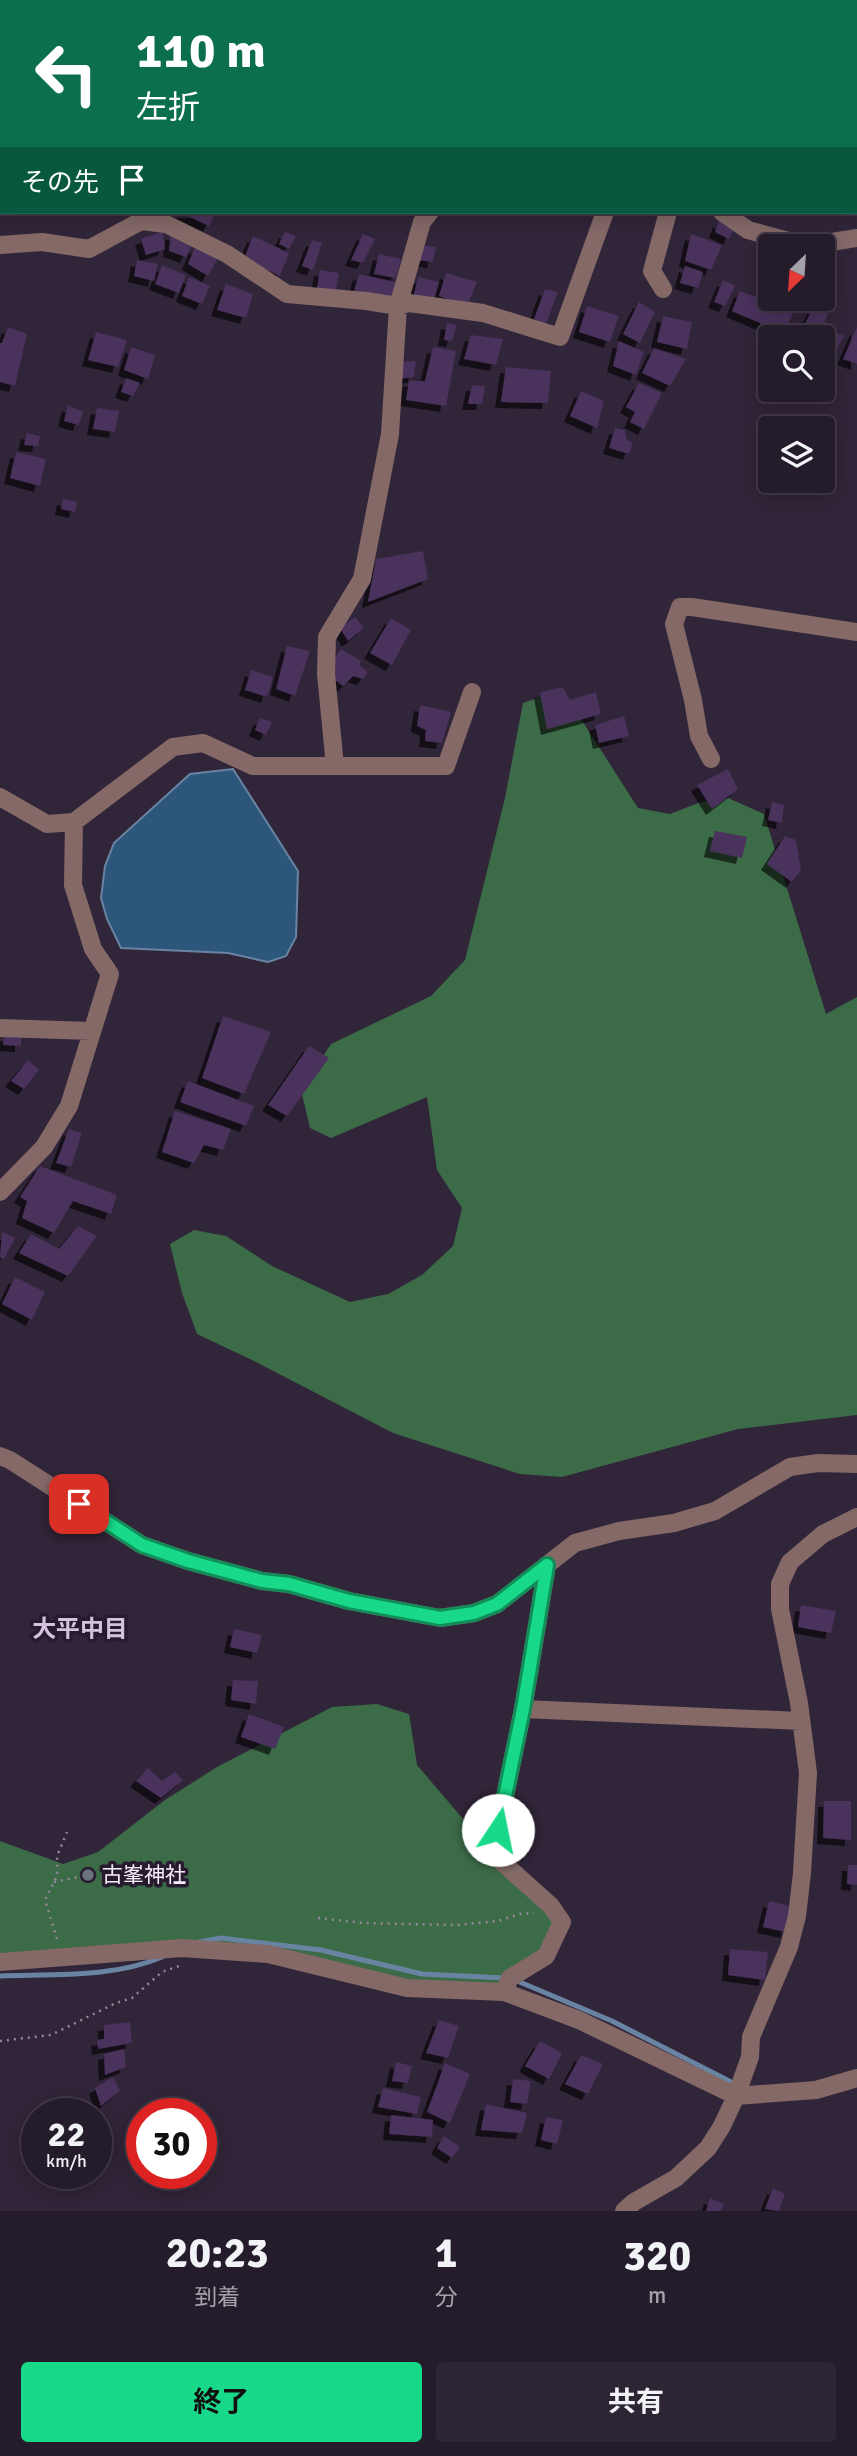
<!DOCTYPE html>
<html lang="ja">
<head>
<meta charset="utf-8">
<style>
	body { margin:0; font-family:Signika,"Noto Sans JP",sans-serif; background:#2d2533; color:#f1f3f6; height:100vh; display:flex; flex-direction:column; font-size:26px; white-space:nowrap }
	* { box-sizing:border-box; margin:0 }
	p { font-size:23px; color:#a3a1a9 }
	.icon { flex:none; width:38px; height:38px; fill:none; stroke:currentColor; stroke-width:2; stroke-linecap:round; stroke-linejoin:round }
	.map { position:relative; height:2211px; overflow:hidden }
	.drawer { display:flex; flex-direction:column; background:#251c2b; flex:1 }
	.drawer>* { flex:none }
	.hud { position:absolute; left:0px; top:0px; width:858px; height:214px; box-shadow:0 4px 18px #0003,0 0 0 2px #423a47; background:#0b6e4f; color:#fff; overflow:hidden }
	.needle { width:46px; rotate:205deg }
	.tools { position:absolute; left:758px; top:234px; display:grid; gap:14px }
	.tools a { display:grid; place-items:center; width:77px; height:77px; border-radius:7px; background:#251c2b; box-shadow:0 4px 18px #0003,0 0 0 2px #423a47; font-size:35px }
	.speed { position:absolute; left:21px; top:2098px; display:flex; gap:14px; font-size:35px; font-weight:700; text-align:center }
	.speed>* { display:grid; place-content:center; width:91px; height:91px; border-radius:50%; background:#251c2b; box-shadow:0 4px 18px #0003,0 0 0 2px #423a47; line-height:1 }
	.speed small { font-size:18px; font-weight:400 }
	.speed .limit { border:10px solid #d22; background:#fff; color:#111 }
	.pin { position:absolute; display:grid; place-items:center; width:60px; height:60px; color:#fff; margin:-30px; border-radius:14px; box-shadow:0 4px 10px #0006 }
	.me { position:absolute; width:77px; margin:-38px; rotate:11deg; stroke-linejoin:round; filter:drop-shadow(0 0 5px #0008) }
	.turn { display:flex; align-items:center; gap:24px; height:147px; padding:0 21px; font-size:32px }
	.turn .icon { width:91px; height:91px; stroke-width:2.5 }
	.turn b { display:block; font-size:49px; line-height:60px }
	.then { display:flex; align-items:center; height:66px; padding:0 21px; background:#0003; gap:14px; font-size:26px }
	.eta { display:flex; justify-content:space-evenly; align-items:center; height:119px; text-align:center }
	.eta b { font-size:42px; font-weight:700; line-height:49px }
	.cta { display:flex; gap:14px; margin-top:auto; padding:14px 21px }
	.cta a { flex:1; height:80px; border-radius:7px; background:#18d989; color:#111; font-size:28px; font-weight:700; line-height:80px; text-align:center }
	.cta a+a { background:#2d2533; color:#f1f3f6 }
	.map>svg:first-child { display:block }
</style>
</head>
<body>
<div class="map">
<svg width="857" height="2211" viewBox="0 0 857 2211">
	<defs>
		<filter id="shadow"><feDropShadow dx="-6" dy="6" stdDeviation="0" flood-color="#0009"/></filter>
	</defs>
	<rect width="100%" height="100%" fill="#312539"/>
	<path fill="#3c6b47" d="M554,692l29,30 55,86 32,6 31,-12 27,-4 36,16 62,200 31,-17v418l-119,14 -176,48 -42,-3 -127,-41 -139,-72 -57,-27 -15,-41 -12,-49 24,-14 32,6 46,30 78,36 38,-8 34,-19 31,-29 9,-38 -25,-38 -10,-73 -96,41 -21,-10 -9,-38 30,-46 100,-48 34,-36 40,-162 18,-95z
		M377,1704l32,10 8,51 76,89 67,66 -14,36 -42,36 -322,-44 -182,14v-121l63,23 35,-12 67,-52 52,-33 115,-60z"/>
	<path fill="#2d567b" stroke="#6984a2" stroke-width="2" d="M233,769l65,102 -2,66 -10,19 -18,6 -40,-9 -107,-5 -14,-29 -6,-21 4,-32 9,-23 76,-69z"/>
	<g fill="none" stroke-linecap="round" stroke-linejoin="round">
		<path stroke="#6984a2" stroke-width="5" d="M194,1943l27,-5 100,12 101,24 83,4
			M0,1976c53,-2 113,2 162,-19
			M515,1980l97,41 125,64"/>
	</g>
	<path fill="#4a305b" filter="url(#shadow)" d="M180,212h36l-7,14z
		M719,221l15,7 -5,11 -14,-7z
		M163,231l2,18 -19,6 -5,-16z
		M285,232l11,4 -7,13 -10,-5z
		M171,233l22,10 -7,14 -17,-6z
		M363,234l12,5 -12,24 -12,-3z
		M691,234l31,11 -11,25 -26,-9z
		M253,236l36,17 -9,23 -36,-17z
		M312,240l10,3 -9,27 -11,-4z
		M420,245l16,2 -3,15 -15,-2z
		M195,247l23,11 -10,18 -20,-12z
		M379,254l22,5 -5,19 -22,-4z
		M137,260l21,4 -4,17 -20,-5z
		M162,265l24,10 -7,18 -24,-9z
		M685,266l18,6 -5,16 -18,-5z
		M320,270l19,3 -3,18 -19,-3z
		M446,273l31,9 -10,24 -28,-10z
		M359,274l36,8 -3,19 -39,-6z
		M189,277l21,9 -8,18 -20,-8z
		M418,277l21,5 -6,21 -20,-4z
		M723,280l12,6 -10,20 -11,-4z
		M226,284l27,10 -7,24 -29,-8z
		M545,289l13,3 -12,32 -12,-5z
		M740,291l54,20 -11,22 -51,-22z
		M639,302l16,10 -15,31 -17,-9z
		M587,306l32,10 -9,26 -31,-10z
		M813,308l15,6 -5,13 21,9 -9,17 -13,-5v-10h-24z
		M663,316l29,6 -5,27 -30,-7z
		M447,323l10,2 -5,16 -8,-1z
		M8,327l19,7 -12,52 -15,-4v-39h2z
		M857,327v37l-14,-5z
		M96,332l31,8 -9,27 -30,-7z
		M471,335l32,4 -7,26 -32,-6z
		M619,341l25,11 -8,23 -23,-9z
		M131,347l24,8 -7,24 -24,-9z
		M433,347l23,4 -10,55 -40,-6 3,-19h16z
		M654,348l32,11 -16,27 -28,-13z
		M416,361l-2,16 -16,2v-17z
		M506,367l45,4 -3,32 -47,-1z
		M126,378l14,5 -7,13 -12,-4z
		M639,383l23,10 -18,36 -14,-7 5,-10 -9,-5z
		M472,385l13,1 -3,18h-14z
		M581,391l23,10 -7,27 -27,-12z
		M68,405l15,7 -4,13 -15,-4z
		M97,408l22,3 -4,21 -22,-3z
		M615,428l10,2 2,10 6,3 -4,11 -20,-6z
		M27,433l13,3 -2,10 -14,-1z
		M16,452l30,7 -6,27 -30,-8z
		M63,499l14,3 -2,10 -14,-3z
		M423,551l5,28 -60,23 8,-43z
		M355,617l9,11 -16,13 -8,-13z
		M391,618l20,12 -19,35 -22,-12z
		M287,646l23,5 -15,45 -19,-7z
		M341,649l20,12 -2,4 9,7 -5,7 -10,-3 -10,10 -12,-9 -1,-12z
		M251,670l22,7 -6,20 -22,-7z
		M563,687l7,13 26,-8 5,22 -54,15 -7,-37z
		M420,705l31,7 -9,31 -17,-2 1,-11 -9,-4z
		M624,716l5,20 -30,7 -4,-18z
		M260,718l12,4 -6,13 -11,-5z
		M728,769l10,20 -26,20 -15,-24z
		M772,802l12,3 -2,18 -14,-3z
		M715,831l32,6 -5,21 -32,-7z
		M785,836l11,4 5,30 -9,12 -25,-18z
		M223,1016l48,16 -27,62 -42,-16z
		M4,1035l17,2v9l-18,-1z
		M309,1046l20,12 -42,58 -19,-11z
		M28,1060l11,10 -15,19 -13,-8z
		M188,1081l66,25 -8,20 -66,-24z
		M175,1111l56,18 -8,21 -19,-5 -10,18 -32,-11z
		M69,1129l13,4 -11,34 -15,-4z
		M40,1166l77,29 -6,19 -38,-13 -19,32 -32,-15 5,-17 -7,-4z
		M78,1226l19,10 -29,40 -49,-23 12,-19 28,15z
		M2,1232l13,6 -11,21 -4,-2z
		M15,1277l30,15 -13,28 -30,-16z
		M801,1605l35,6 -5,22 -33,-6z
		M234,1629l28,6 -5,18 -27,-6z
		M233,1680l25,1 -2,23 -25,-4z
		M249,1714l35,13 -9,22 -34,-12z
		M148,1768l14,13 13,-9 8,8 -22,18 -25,-17z
		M824,1801h27v39l-28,-2z
		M848,1865h9v20l-10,-1z
		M769,1901l24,6 -7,25 -23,-5z
		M730,1949l38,3 -3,28 -37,-5z
		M439,2020l20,6 -11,32 -22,-5z
		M130,2022l2,21 -34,6 -1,-9 7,-1v-14z
		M540,2041l22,12 -13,26 -24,-13z
		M124,2049l2,18 -21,8 -1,-21z
		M581,2055l22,9 -15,30 -23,-10z
		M396,2062l16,4 -4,17 -16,-2z
		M445,2063l25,11 -20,49 -23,-11z
		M113,2077l7,14 -19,15 -6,-18z
		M513,2079l18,2 -4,23 -17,-2z
		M383,2088l38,9 -4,17 -39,-7z
		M486,2104l41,9 -5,20 -41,-3z
		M391,2115l42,5 -1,17 -43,-3z
		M546,2117l17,3 -6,24 -16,-4z
		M444,2136l16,11 -8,11 -15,-10z
		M773,2188l12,6 -6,17 -14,-2z
		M710,2198l14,6 -3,7h-15z"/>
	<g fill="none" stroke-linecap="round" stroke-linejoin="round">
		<path stroke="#93899a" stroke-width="2.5" stroke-dasharray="2 5" stroke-linecap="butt" d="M54,1882l34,-7
			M318,1918l45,5 93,2 42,-4 22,-7 14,-1
			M57,1939l-12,-39 12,-24v-20l10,-24
			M0,2041l51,-6 65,-32 16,-5 30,-26 17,-6"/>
		<path stroke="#846967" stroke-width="18" d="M311,0l3,2
			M834,0l8,2
			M500,2v-2
			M710,2l1,-2
			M856,5h1
			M722,212l26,18 59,16 50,-8
			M0,245l42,-3 47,7 52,-28 25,3 61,30 60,40 79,7 32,5 11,-3 74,10 77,24 45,-125
			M663,289l-11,-18 16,-59
			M711,759l-12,-23 -6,-36 -19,-76 6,-17h12l165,25
			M335,766h111l26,-74
			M0,797l47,27 27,-2 99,-75 30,-4 50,23h82l-9,-92 1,-37 35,-58 28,-145 8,-128 24,-84 8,-10
			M0,1028l92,3
			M0,1192l44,-45 25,-41 41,-132 -17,-25 -20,-64 1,-63
			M0,1456l10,4 132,85 46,16 74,20 27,3 60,17 91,17 34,-5 23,-9 78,-61 44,-12 55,-8 41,-12 75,-44 28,-4 39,1
			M523,1709l278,12
			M0,1962l182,-14 86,6 139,34 97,4 75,28 157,76 80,-6 41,-12
			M504,1992l6,-14 36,-22 16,-34 -11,-16 -58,-52 30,-145 24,-144
			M624,2211l10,-9 42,-24 32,-30 14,-22 14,-30 14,-39 1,-20 38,-90 8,-31 5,-43 6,-100 -9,-70 -19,-94v-25l10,-22 33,-28 34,-17"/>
	</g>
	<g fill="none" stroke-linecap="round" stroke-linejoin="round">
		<defs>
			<path id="route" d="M79,1504l63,41 46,16 74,20 27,3 60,17 91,17 34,-5 23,-9 50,-39 -24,144 -25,121"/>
		</defs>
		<use href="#route" stroke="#108d59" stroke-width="18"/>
		<use href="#route" stroke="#18d989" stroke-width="12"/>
	</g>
	<circle fill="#6b7280" stroke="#271b2f" stroke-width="2.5" cx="88" cy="1875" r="7"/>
	<g text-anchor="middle" stroke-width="7" stroke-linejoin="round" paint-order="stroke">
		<g font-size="21" fill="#f6eefc" stroke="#271b2f" text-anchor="start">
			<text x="102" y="1882">古峯神社</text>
		</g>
		<g font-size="24" font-weight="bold" fill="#d3c3de" stroke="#271b2f">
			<text x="80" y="1637">大平中目</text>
		</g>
	</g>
</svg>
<div class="tools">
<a><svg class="needle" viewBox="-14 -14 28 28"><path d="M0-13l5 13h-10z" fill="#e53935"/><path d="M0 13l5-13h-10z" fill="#a3a1a9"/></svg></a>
<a><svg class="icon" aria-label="search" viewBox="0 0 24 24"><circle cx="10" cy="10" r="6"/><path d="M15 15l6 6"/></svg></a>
<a><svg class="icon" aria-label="layers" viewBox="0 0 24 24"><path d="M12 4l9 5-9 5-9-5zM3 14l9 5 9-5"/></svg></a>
</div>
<div class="speed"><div>22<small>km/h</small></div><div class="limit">30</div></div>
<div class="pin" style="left:79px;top:1504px;background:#d93025"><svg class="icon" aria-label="arrive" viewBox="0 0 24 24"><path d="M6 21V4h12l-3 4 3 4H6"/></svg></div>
<svg class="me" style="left:498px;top:1830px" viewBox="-20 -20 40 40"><circle r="19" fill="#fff"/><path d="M0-13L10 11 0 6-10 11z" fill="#18d989"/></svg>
<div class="hud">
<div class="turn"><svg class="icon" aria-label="left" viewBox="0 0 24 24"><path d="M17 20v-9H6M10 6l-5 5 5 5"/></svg><div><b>110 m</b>左折</div></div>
<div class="then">その先<svg class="icon" aria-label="arrive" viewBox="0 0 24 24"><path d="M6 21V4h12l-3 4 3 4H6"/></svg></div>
</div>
</div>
<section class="drawer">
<div class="eta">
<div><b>20:23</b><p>到着</p></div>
<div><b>1</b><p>分</p></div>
<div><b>320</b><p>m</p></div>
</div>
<div class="cta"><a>終了</a><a>共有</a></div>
</section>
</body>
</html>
